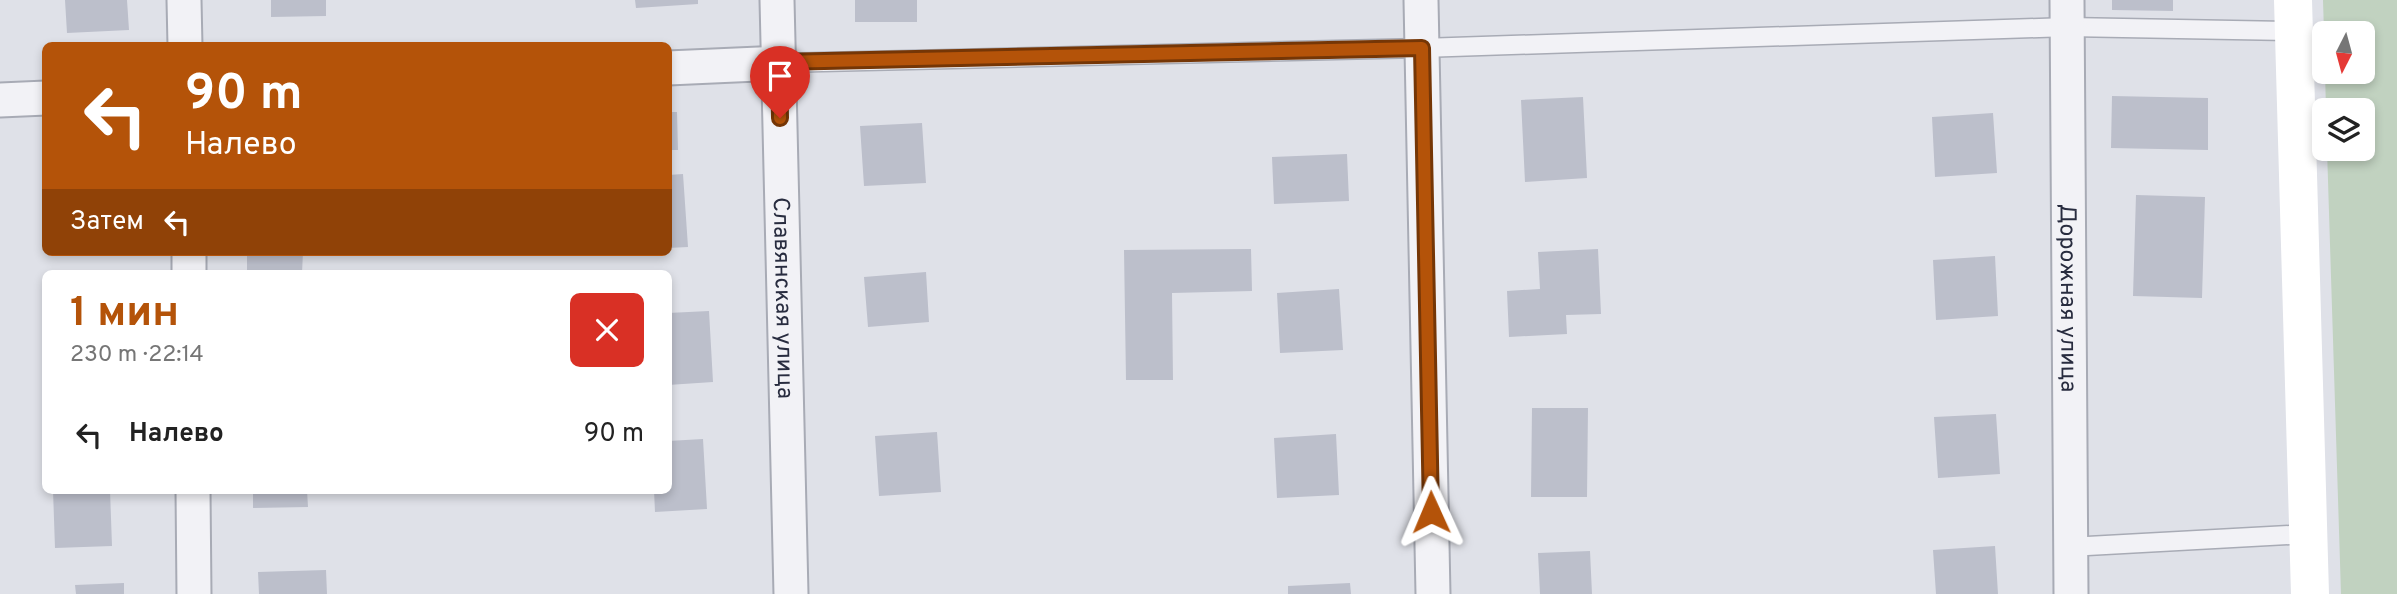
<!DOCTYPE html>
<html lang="ru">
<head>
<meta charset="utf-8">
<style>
	body { margin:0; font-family:Overpass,sans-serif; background:#f6f6f6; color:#222; height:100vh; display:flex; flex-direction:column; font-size:26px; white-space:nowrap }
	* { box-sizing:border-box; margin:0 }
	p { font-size:23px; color:#767676 }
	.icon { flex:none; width:38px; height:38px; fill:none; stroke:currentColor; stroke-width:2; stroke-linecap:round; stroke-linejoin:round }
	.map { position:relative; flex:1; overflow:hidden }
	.panel { position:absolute; left:42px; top:270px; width:630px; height:224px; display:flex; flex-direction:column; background:#fff; border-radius:10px; box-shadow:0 4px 10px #0003 }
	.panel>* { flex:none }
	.guide { position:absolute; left:42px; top:42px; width:630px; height:214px; border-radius:10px; box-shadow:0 4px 10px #0003; background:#b45309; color:#fff; overflow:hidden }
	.needle { width:46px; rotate:186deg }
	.fabs { position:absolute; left:2312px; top:21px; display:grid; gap:14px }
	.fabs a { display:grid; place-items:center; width:63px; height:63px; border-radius:10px; background:#fff; box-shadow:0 4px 10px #0003; font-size:35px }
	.pin { position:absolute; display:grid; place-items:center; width:60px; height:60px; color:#fff; margin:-72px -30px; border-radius:50% 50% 50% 0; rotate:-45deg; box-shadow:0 0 7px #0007 }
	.pin .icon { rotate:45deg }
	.me { position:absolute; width:77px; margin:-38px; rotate:359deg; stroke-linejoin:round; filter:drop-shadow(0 0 5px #0008) }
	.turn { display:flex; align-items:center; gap:24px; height:147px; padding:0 28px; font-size:32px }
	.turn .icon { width:91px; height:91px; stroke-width:2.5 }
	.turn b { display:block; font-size:49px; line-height:60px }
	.then { display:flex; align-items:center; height:66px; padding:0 28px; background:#0003; gap:14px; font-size:26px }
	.round { display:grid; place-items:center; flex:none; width:74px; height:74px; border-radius:10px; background:#f6f6f6 }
	.overview { display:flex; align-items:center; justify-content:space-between; height:119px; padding:0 28px }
	h1 { font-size:42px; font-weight:700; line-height:52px; color:#b45309 }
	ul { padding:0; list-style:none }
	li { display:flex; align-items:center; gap:21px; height:91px; padding:0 28px }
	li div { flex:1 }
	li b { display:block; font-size:26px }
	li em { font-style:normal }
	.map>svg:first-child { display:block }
</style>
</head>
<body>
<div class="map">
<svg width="2397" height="594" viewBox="0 0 2397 594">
	<rect width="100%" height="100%" fill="#dfe1e8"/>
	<path fill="#c1d2c0" d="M2323,0h74v594h-56l-14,-445h35v-39h-36l-1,-38h37v-39h-38z"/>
	<path fill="#bcbfcb" d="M65,0h62l2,30 -62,3z
		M271,0h55v16l-55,1z
		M635,0h63v4l-62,4z
		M855,0h62v22h-62z
		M2112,0h61v11l-61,-1z
		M2112,96l96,2v52l-97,-2z
		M1583,97l4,81 -62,4 -4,-82z
		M668,112h9l1,38h-10z
		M1993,113l4,60 -62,4 -3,-60z
		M922,123l4,60 -62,3 -4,-60z
		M1347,154l2,47 -75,3 -2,-47z
		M683,174l5,73 -20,1v-73z
		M2136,195l69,2 -3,101 -69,-2z
		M1251,249l1,42 -80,2 1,87h-47l-2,-130z
		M1598,249l3,65 -35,1 1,19 -58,3 -2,-46 33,-2 -2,-37z
		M247,252h56l-1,21h-55z
		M1995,256l3,60 -62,4 -3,-60z
		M926,272l3,50 -61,5 -4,-50z
		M1339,289l4,61 -63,3 -3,-60z
		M709,311l4,71 -45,3v-72z
		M1532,408h56l-1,89h-56z
		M1996,414l4,60 -62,4 -4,-61z
		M937,432l4,60 -62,4 -4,-60z
		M1336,434l3,61 -62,3 -3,-60z
		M703,439l4,70 -52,3 -1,-22h14v-49z
		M53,490h57l2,56 -57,2z
		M253,490h54l1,17 -55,1z
		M1995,546l3,48h-62l-3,-44z
		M1590,551l2,43h-52l-2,-41z
		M326,570l1,24h-68l-1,-22z
		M124,583v11h-48l-1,-9z
		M1350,583l1,11h-63v-8z"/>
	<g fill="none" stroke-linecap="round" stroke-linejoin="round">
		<defs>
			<path id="lane" d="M779,63l643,-15 646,-21 226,4
				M2069,547l239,-13"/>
			<g id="street">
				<path d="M184,0l1,46"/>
				<path id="s1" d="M777,0l14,594"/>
				<path d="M1421,0l12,594"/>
				<path id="s2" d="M2067,0l4,594"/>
				<path d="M668,68l111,-5"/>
				<path d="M0,100l46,-2"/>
				<path d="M189,252v21"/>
				<path d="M193,490l1,104"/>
			</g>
		</defs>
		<use href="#lane" stroke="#a8abb5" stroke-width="21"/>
		<use href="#street" stroke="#a8abb5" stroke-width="37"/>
		<use href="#lane" stroke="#f2f2f6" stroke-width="18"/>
		<use href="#street" stroke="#f2f2f6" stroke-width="33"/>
		<path stroke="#fff" stroke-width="38" d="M2293,0l17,594"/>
	</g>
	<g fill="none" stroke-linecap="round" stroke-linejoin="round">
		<defs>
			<path id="route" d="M780,118l-1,-56 643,-14 9,464"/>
		</defs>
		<use href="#route" stroke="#753606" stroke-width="18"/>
		<use href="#route" stroke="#b45309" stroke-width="12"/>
	</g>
	<g text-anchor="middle" stroke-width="6" stroke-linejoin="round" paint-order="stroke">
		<g font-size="23" fill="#282c3f" stroke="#eef0f6">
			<text dy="8" stroke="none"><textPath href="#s1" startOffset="298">Славянская улица</textPath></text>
			<text dy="8" stroke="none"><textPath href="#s2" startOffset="298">Дорожная улица</textPath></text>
		</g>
	</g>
</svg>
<div class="fabs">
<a><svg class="needle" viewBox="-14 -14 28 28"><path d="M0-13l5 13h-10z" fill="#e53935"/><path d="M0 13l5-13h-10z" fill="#767676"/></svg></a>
<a><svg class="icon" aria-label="layers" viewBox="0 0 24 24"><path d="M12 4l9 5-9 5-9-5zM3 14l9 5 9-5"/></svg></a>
</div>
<div class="pin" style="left:780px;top:118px;background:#d93025"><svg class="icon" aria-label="arrive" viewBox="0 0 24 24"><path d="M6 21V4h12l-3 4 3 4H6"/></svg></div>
<svg class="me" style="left:1431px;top:512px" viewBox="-20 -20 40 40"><path d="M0-17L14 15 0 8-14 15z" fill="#b45309" stroke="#fff" stroke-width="4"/></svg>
<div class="guide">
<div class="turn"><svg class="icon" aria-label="left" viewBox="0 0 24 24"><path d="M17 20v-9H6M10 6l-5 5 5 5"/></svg><div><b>90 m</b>Налево</div></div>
<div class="then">Затем<svg class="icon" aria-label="left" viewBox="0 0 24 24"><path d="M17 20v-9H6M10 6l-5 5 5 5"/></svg></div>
</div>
<section class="panel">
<div class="overview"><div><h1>1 мин</h1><p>230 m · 22:14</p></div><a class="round" style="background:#d93025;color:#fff"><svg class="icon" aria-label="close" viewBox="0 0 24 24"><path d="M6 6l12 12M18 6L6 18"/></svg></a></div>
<ul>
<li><svg class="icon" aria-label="left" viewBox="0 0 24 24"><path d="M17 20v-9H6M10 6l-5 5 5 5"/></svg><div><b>Налево</b></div><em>90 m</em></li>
</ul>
</section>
</div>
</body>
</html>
